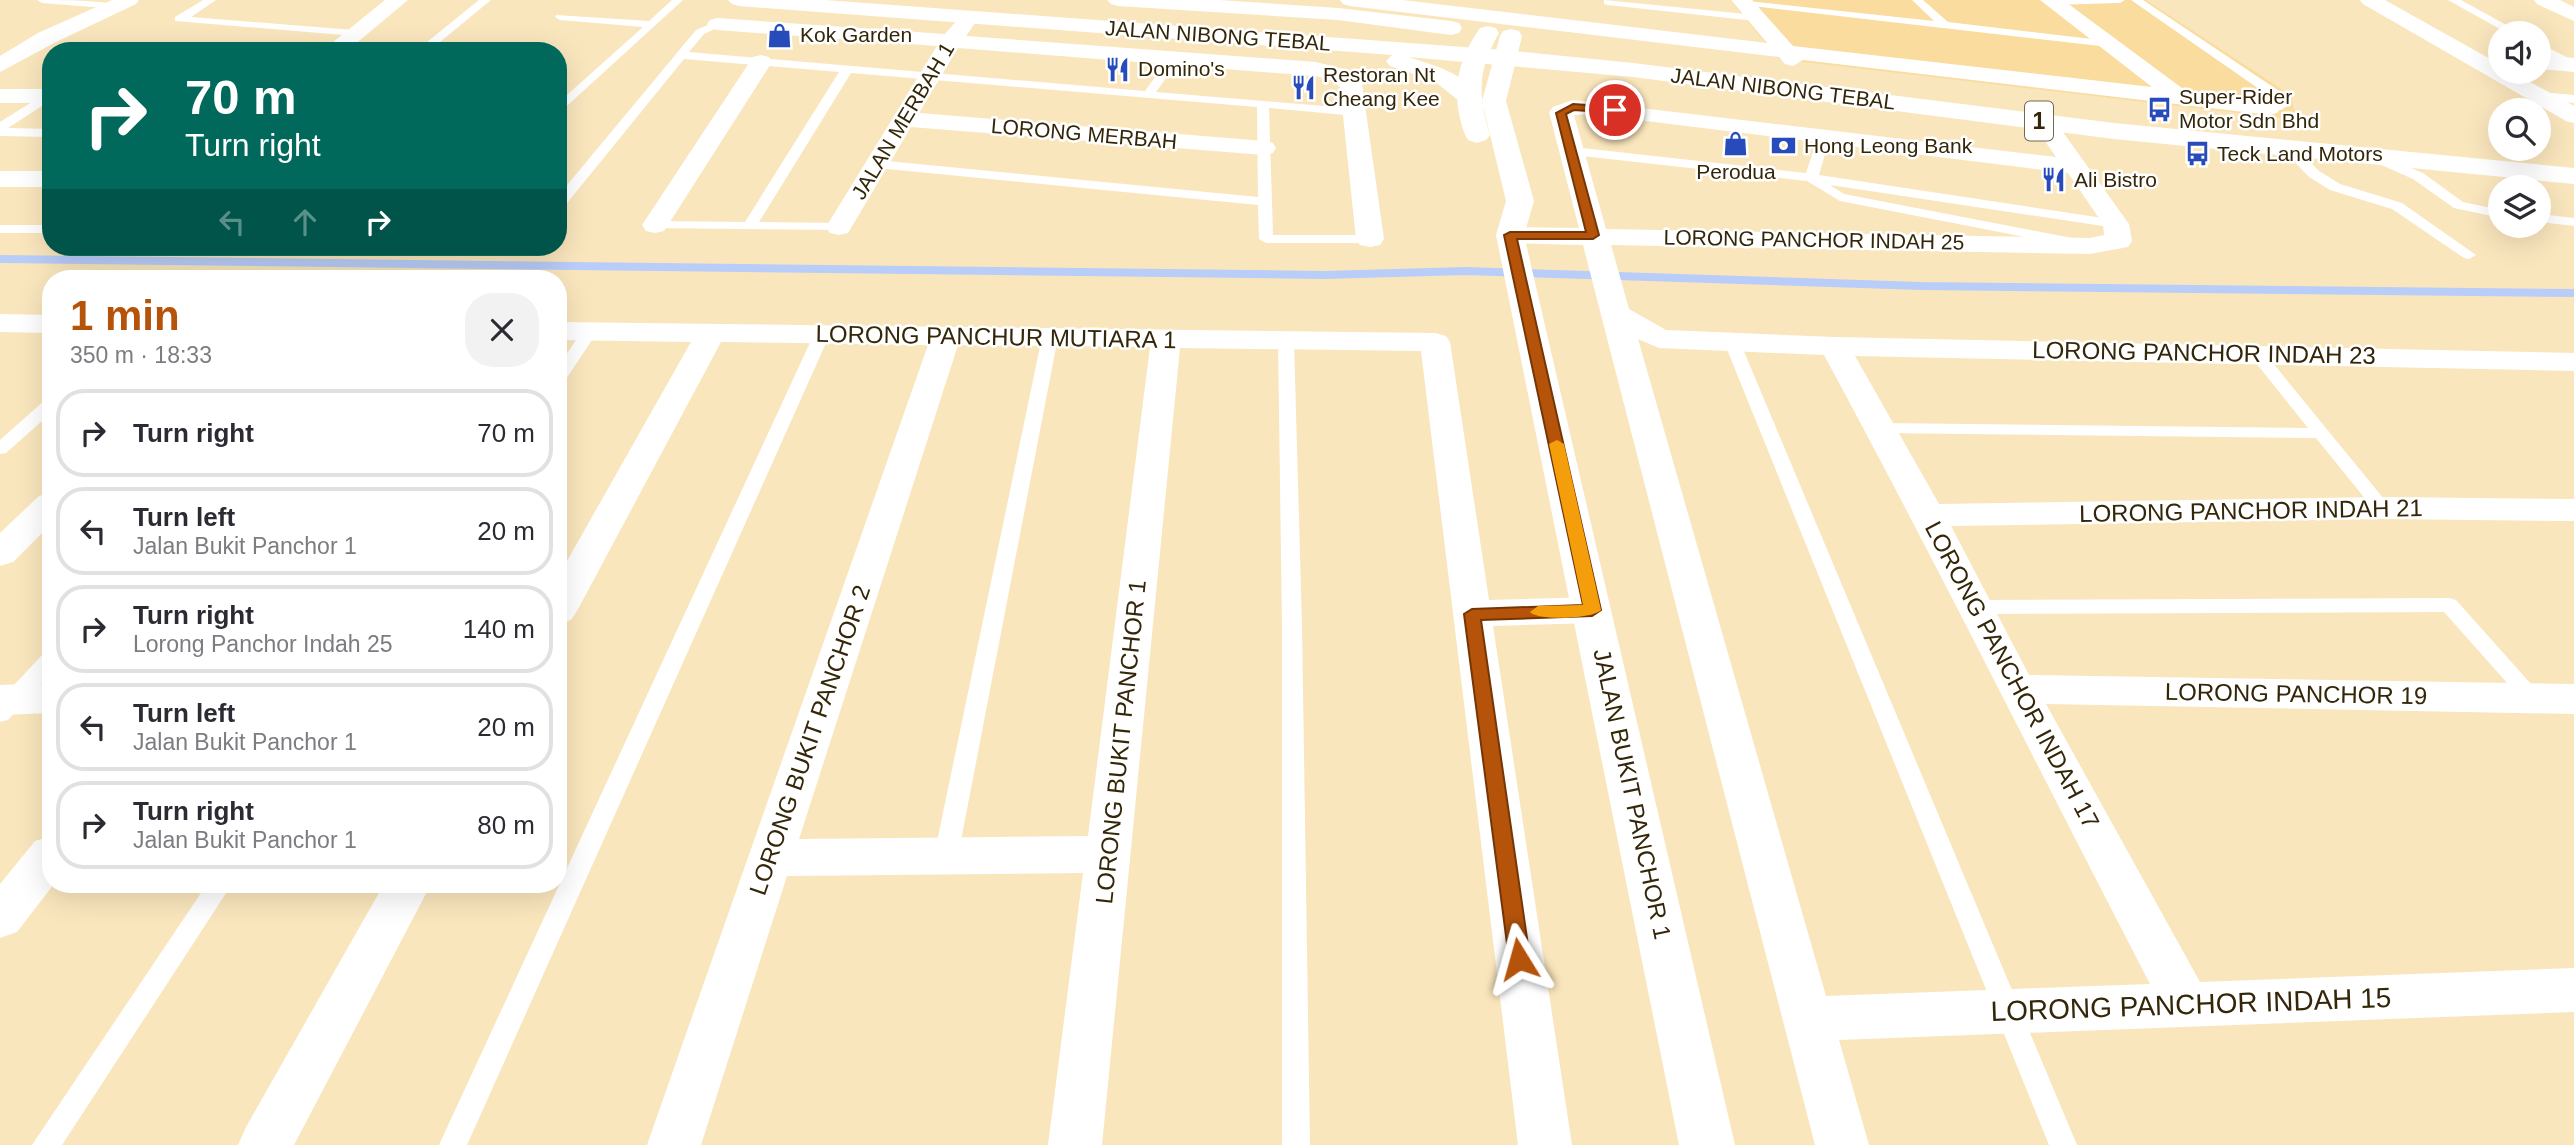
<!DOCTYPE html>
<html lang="en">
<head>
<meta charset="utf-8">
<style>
	body { margin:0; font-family:Helvetica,sans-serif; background:#f2f2f3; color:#2b2b33; height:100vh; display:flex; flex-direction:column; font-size:26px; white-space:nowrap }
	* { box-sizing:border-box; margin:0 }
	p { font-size:23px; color:#7c7c81 }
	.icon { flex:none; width:38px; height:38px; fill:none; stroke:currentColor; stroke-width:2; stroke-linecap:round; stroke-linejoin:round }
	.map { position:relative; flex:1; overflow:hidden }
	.panel { position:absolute; left:42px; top:270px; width:525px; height:623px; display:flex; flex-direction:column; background:#fff; border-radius:28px; box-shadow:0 7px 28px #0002 }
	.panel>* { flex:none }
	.banner { position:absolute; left:42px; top:42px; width:525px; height:214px; border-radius:28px; box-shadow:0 7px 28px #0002; background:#00695c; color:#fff; overflow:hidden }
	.buttons { position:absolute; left:2488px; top:21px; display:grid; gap:14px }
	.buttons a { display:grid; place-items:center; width:63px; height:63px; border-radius:50%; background:#fff; box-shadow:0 7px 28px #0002; font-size:35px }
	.pin { position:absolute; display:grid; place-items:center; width:60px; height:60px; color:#fff; margin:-30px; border:4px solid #fff; border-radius:50%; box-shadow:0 2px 7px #0007 }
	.me { position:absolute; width:77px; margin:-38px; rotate:352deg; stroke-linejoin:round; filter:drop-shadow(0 0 5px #0008) }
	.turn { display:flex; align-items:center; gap:24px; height:147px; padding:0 28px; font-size:32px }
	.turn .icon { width:91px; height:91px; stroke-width:2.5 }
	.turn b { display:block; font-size:49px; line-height:60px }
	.lanes { display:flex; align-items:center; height:66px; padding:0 28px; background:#0003; justify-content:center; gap:35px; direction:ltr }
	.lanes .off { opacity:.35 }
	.round { display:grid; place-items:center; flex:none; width:74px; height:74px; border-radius:28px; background:#f2f2f3 }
	.summary { display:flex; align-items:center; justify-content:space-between; height:119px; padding:0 28px }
	h1 { font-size:42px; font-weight:700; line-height:52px; color:#b45309 }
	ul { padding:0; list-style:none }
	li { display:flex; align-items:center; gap:21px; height:88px; margin:0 14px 10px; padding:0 14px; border:4px solid #e1e1e2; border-radius:28px }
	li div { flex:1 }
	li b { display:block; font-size:26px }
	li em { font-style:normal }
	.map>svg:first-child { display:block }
</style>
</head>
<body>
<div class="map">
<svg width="2574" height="1145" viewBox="0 0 2574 1145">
	<rect width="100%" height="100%" fill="#fae6bd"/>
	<path fill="#f9dc9e" d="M1730,0h416l143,94 9,26 -519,-61z"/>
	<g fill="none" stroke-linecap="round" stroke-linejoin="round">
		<path stroke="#b9cdf9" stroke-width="8" d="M0,259l1324,16 142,-4 455,15 653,7"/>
		<path fill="#fff" fill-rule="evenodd" d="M37,0c20,0 69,0 85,6l-5,3 -75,-6z
			M203,0h13l-25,17 164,13 6,3 -6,3 -180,-15v-4z
			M479,0h12l-62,51h-13z
			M672,0h11l-125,114v-11l85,-76 -83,-7 -5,-3 1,-2 93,6z
			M1604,0l152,15 5,3 -5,3 -148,-16 -4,-1z
			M1739,0l195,21 -22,-21h11l25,22 161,19 6,3 -6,3 -366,-42 -4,-1z
			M2049,0h76l-5,3 -67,2 -4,-1z
			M2131,0h12l139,93 5,13 -6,4 -16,1v-6l9,-2 -2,-5z
			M2448,0h13l60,33h-14z
			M717,21l4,1v4l-17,8 -15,18 456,39 26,-36 4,-1 6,3 -25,35 204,17v6l-4,1 -87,-8 4,127h97l7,4 -7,4h-104l-7,-4 -1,-34 -381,-37 -7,-4 7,-4 381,37 -1,-90 -406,-34 -92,149 80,1 5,1v6l-194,-2 -2,-3 7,-4 90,1 94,-150 -155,-13 -121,149 -5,1v-13l138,-166z
			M2539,43l35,18v7l-35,-17z
			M48,92l3,1v7l-43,28 43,1v8l-51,-1v-14z
			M2539,92l35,3v8l-39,-4 -2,-3z
			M1824,132l6,4 -11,39 297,45 7,4 -7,4 -286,-43 14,9 233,45v6l-5,1 -232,-45 -33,-20 -234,-26 -6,-4 6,-4 233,26 12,-37z
			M2289,144l5,1 25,26 21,13 62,19 74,52 -7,4 -5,-1 -72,-49 -62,-19 -21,-13 -25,-26 -1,-3z
			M2373,152l50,21 40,29 38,8v8l-47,-10 -41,-29 -45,-20 -1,-3z
			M2539,214l35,4v8l-35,-4z
			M0,225h51v8h-51z
			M590,326l8,5 -34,51 -6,2v-17l26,-39z
			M822,329l8,5 -363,811h-28l375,-811z
			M1050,332l8,5 -100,519 -4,7 -8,3 -8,-3 -4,-7 108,-519z
			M1286,336l8,5 8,285 8,519h-28v-519l-4,-285z
			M1732,337l8,5 337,803h-28l-325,-803z
			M2257,349l6,2 125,153 3,4 -3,4h-12l-60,-74 -437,-5 -9,-5 9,-5 429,5 -59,-74z
			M51,399v14l-45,40 -6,1v-14l45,-40z
			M2449,598l7,2 83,93 4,5 -4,5 -7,3 -7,-3 -81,-91 -469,2 -7,-2 -3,-5 3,-5 7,-2z
			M51,651v21l-43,48 -8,2v-22l44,-47z
			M207,884h25l-170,261h-30z"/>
		<path fill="#fff" fill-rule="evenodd" d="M112,0h27l-3,4 -82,39 -54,29v-16l38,-23z
			M385,0h23l-61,51h-25z
			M1340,0h62l365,43 -36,-43h21l41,46 359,41 -112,-87h23l123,91 83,10 8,2 4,5 -4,5 -8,2 -466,-55 -10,6 -8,-2 -6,-7 -429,-51 -7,-2z
			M2360,0h25l116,65v7h11l62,34v17l-8,-2 -203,-117z
			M2534,0h26l14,7v14l-37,-17z
			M965,17l7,2 3,4 -9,13 350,26 31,8 15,14 22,155 -4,6 -10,2 -10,-2 -4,-6 -16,-152 -9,-7 -16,-4 -357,-28 -39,65 345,28 9,2 3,5 -3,5 -9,2 -353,-28 -63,106 -9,2 -9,-2 -4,-6 111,-181 -220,-16 -7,-2 -3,-4 3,-4 7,-2 228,16 13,-15z
			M761,55l8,2 3,5 -104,163 -4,6 -9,2 -9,-2 -4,-6 111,-168z
			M2539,55l35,3v14l-35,-3z
			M0,89h51v14h-51z
			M1573,100l483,57 -24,-35 4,-5h16l77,107 3,17 -4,6 -38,7 -479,-9 18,64 37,21 168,7 740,16v18l-719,-15 84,148 443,-7 192,2v22l-192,-2 -431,7 78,149 545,9v30l-528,-10 154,278 374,-14v44l-735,28 30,105h-54l-232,-900 -73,-2 -10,-2 -3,-6 3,-6 10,-2 69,1 -30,-116 4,-5zM1589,114l479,59 35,51 1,11 -14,3 -484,-9 -32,-114zM1638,339l21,9 165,7c112,207 217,419 326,629l-324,12z
			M0,171h51v16h-51z
			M0,314l51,1v18l-51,-1z
			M558,322l877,11 11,3 4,6 39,258 103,-3 13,4 6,9 -6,9 -13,4 -99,3 79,519h-54l-97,-794 -241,-3 -78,797h-54l35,-272 -296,3 -86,269h-54l281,-800 -207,-3 -144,269 -6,9 -13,4v-47l133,-235 -133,-2zM958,345l192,2 -62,489 -289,3z
			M51,493v31l-38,38 -13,4v-33l39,-37z
			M51,683v30l-51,2v-30z
			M51,836v48h3l-37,48 -17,6v-54l35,-43z
			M384,884h47l-137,261h-56l8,-18z"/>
		<path fill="#fff" fill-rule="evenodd" d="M1488,26l8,2 3,5c-22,39 -21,60 -9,102l-4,5 -9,3 -9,-3c-5,-8 -7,-17 -9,-26 -6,-33 2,-59 21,-86z
			M1511,29l8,2 3,5 -16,65 28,100 -10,34 211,910h-56l-183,-910 10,-34 -24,-100 18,-65 3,-5z"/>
		<path fill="#fff" fill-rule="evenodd" d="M728,0h97l679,50 129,13 481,60 460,45v16l-460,-45 -481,-62 -225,-20c25,8 54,15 70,38l-4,5 -8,2 -8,-2 -24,-19 -44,-15 -4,-5 6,-6 -653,-49 -7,-2z
			M1107,0h112l119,8 113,13 8,2 3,5 -3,5 -8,2 -113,-15 -220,-14 -7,-2z"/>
	</g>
	<path fill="#b45309" stroke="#753606" stroke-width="2" d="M1573,104l42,3 5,3 -5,3 -41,-3 -8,4 33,121 -6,4h-76l84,371 -9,6 -111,4 49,339 -3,7 -8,2 -7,-2 -3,-7 -45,-345 8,-5 111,-4 -79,-370 6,-3h76l-30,-119z"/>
	<path fill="#f59e0b" d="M1557,440l7,4 37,166c-8,9 -64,11 -71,2l8,-6 45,-1 -34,-161z"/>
	<defs>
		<symbol id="shop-bare" viewBox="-9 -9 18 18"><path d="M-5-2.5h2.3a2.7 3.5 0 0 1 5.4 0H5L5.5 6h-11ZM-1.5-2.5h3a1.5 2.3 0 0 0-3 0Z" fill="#274bba" stroke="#fff" stroke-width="2.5" paint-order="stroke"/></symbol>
		<symbol id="restaurant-bare" viewBox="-9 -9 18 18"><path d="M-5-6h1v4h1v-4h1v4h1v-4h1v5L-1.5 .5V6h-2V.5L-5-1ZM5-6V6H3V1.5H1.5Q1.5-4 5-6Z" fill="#274bba" stroke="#fff" stroke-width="2.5" paint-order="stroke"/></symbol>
		<symbol id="bus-bare" viewBox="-9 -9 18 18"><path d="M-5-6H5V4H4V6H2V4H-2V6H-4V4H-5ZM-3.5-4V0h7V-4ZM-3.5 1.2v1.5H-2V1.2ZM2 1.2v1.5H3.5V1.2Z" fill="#274bba" stroke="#fff" stroke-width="2.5" paint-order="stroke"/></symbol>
		<symbol id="bank-bare" viewBox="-9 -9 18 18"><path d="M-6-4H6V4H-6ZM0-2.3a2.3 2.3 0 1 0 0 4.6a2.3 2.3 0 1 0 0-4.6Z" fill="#274bba" stroke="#fff" stroke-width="2.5" paint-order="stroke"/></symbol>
	</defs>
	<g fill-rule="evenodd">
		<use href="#shop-bare" x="762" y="18" width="35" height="35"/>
		<use href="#restaurant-bare" x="1100" y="52" width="35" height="35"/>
		<use href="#restaurant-bare" x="1286" y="70" width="35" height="35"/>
		<use href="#bus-bare" x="2142" y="92" width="35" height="35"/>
		<use href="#shop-bare" x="1718" y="126" width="35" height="35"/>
		<use href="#bank-bare" x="1766" y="128" width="35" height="35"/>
		<use href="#bus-bare" x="2180" y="136" width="35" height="35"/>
		<use href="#restaurant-bare" x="2036" y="162" width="35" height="35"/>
	</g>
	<g text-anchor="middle" stroke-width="5" stroke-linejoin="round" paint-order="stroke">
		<g font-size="21" fill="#342709" stroke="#fff" text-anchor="start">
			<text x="800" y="42">Kok Garden</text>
			<text x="1138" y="76">Domino's</text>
			<text x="1323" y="82">Restoran Nt<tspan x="1323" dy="24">Cheang Kee</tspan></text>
			<text x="2179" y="104">Super-Rider<tspan x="2179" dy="24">Motor Sdn Bhd</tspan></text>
			<text x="1804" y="153">Hong Leong Bank</text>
			<text x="2217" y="161">Teck Land Motors</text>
			<text x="1736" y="179" text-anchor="middle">Perodua</text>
			<text x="2074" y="187">Ali Bistro</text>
		</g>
		<g font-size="21" fill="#342709" stroke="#fff">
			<text transform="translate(1218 36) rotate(4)" y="7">JALAN NIBONG TEBAL</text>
			<text transform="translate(1783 89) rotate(7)" y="7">JALAN NIBONG TEBAL</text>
			<text transform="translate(903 121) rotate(-59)" y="7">JALAN MERBAH 1</text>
			<text transform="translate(1084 134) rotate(5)" y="7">LORONG MERBAH</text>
			<text transform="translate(1814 240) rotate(1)" y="7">LORONG PANCHOR INDAH 25</text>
		</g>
		<rect fill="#fff" stroke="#716853" stroke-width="2" x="2025" y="101.5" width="28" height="39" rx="5"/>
		<g font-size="23" font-weight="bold" fill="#342709">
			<text x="2039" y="129">1</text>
		</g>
		<g font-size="24" fill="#342709" stroke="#fff">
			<text transform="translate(996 337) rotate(1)" y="8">LORONG PANCHUR MUTIARA 1</text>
			<text transform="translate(2204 353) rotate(1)" y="8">LORONG PANCHOR INDAH 23</text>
			<text transform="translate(2251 511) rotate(-1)" y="8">LORONG PANCHOR INDAH 21</text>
			<text transform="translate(2012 675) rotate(62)" y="8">LORONG PANCHOR INDAH 17</text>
			<text transform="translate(2296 694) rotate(1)" y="8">LORONG PANCHOR 19</text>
			<text transform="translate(810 740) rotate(-71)" y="8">LORONG BUKIT PANCHOR 2</text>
			<text transform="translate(1121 742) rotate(-84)" y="8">LORONG BUKIT PANCHOR 1</text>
			<text transform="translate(1632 794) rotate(78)" y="8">JALAN BUKIT PANCHOR 1</text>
		</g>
		<g font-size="28" fill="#342709" stroke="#fff">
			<text transform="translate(2191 1004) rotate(-2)" y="10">LORONG PANCHOR INDAH 15</text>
		</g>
	</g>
</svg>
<div class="buttons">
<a><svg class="icon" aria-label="sound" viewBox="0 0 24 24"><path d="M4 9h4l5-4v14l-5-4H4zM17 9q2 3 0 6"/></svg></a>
<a><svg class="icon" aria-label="search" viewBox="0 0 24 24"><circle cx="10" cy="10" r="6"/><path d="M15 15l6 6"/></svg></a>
<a><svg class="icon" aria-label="layers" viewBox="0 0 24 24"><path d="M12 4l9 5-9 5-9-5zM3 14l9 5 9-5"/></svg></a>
</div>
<div class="pin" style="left:1615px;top:110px;background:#d93025"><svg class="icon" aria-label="arrive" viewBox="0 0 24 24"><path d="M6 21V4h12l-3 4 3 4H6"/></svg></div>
<svg class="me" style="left:1519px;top:959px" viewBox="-20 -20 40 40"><path d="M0-17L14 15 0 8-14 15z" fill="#b45309" stroke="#fff" stroke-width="4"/></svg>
<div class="banner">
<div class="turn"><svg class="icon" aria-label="right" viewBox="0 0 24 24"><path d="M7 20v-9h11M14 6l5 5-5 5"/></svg><div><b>70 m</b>Turn right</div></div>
<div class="lanes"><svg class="icon off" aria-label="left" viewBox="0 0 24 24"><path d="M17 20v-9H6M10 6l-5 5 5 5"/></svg><svg class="icon off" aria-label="ahead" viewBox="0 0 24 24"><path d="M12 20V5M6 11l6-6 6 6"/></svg><svg class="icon" aria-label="right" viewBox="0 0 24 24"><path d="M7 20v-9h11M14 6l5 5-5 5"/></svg></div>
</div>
<section class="panel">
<div class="summary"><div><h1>1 min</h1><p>350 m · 18:33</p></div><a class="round"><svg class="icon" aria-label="close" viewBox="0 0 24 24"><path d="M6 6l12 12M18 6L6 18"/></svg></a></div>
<ul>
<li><svg class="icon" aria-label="right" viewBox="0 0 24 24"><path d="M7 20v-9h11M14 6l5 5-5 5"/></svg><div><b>Turn right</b></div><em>70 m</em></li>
<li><svg class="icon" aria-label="left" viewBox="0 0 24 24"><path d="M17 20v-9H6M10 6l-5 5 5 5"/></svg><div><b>Turn left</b><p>Jalan Bukit Panchor 1</p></div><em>20 m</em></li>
<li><svg class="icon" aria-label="right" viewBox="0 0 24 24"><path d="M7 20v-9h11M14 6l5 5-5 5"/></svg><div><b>Turn right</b><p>Lorong Panchor Indah 25</p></div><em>140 m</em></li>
<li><svg class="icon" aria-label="left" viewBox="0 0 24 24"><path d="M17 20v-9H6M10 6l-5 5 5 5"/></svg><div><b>Turn left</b><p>Jalan Bukit Panchor 1</p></div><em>20 m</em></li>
<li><svg class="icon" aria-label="right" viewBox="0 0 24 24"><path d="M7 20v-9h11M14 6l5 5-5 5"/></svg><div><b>Turn right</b><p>Jalan Bukit Panchor 1</p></div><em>80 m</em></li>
</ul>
</section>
</div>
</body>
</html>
